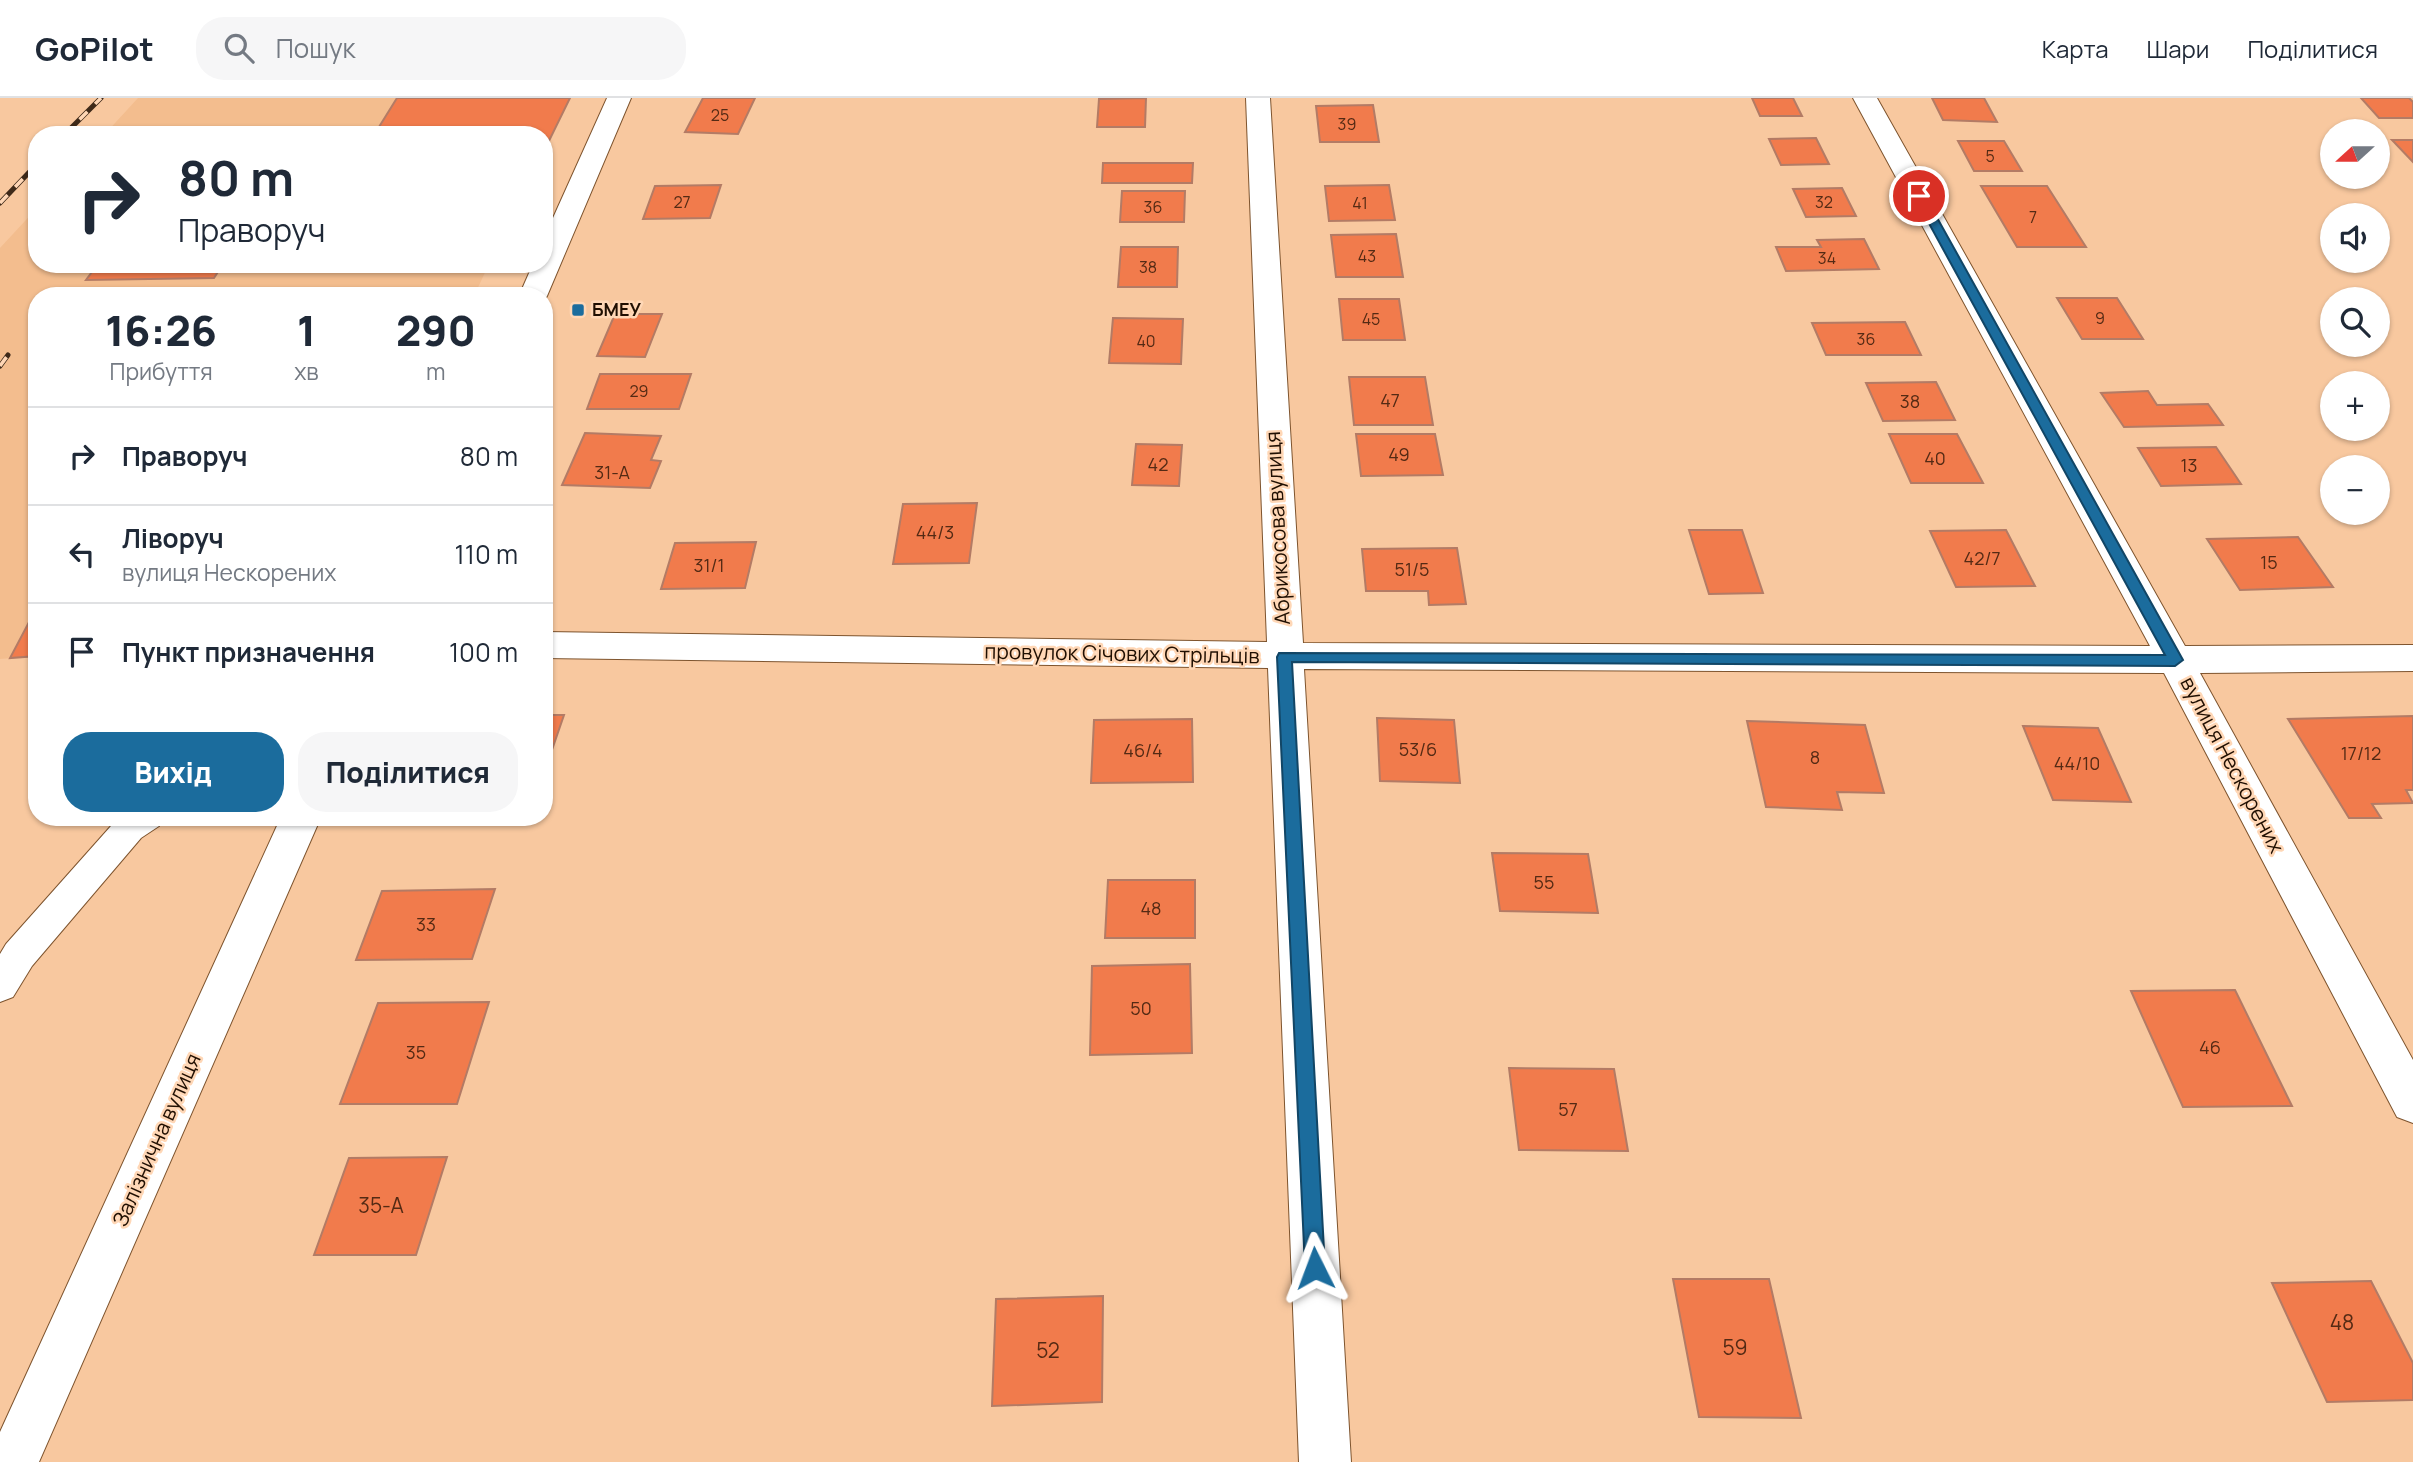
<!DOCTYPE html>
<html lang="uk">
<head>
<meta charset="utf-8">
<style>
	body { margin:0; font-family:Manrope,sans-serif; background:#f6f6f7; color:#1f2937; height:100vh; display:flex; flex-direction:column; font-size:26px; white-space:nowrap }
	* { box-sizing:border-box; margin:0 }
	p { font-size:23px; color:#747a83 }
	.icon { flex:none; width:38px; height:38px; fill:none; stroke:currentColor; stroke-width:2; stroke-linecap:round; stroke-linejoin:round }
	.map { position:relative; flex:1; overflow:hidden }
	.drawer { position:absolute; left:28px; top:189px; width:525px; height:539px; display:flex; flex-direction:column; background:#fff; border-radius:28px; box-shadow:0 2px 5px #0004 }
	.drawer>* { flex:none }
	.hud { position:absolute; left:28px; top:28px; width:525px; height:147px; border-radius:28px; box-shadow:0 2px 5px #0004; background:#fff; color:#1f2937; overflow:hidden }
	.needle { width:46px; rotate:249deg }
	.buttons { position:absolute; left:2320px; top:21px; display:grid; gap:14px }
	.buttons a { display:grid; place-items:center; width:70px; height:70px; border-radius:50%; background:#fff; box-shadow:0 2px 5px #0004; font-size:35px }
	.pin { position:absolute; display:grid; place-items:center; width:60px; height:60px; color:#fff; margin:-30px; border:4px solid #fff; border-radius:50%; box-shadow:0 2px 7px #0007 }
	.me { position:absolute; width:77px; margin:-38px; rotate:357deg; stroke-linejoin:round; filter:drop-shadow(0 0 5px #0008) }
	.turn { display:flex; align-items:center; gap:24px; height:147px; padding:0 35px; font-size:32px }
	.turn .icon { width:91px; height:91px; stroke-width:2.5 }
	.turn b { display:block; font-size:49px; line-height:60px }
	.eta { display:flex; justify-content:space-evenly; align-items:center; height:119px; text-align:center }
	.eta b { font-size:42px; font-weight:800; line-height:49px }
	.button { display:flex; gap:14px; margin-top:auto; padding:14px 35px }
	.button a { flex:1; height:80px; border-radius:28px; background:#1b6c9d; color:#fff; font-size:28px; font-weight:800; line-height:80px; text-align:center }
	.button a+a { background:#f6f6f7; color:#1f2937 }
	ul { padding:0; list-style:none }
	li { display:flex; align-items:center; gap:21px; height:98px; padding:0 35px; border-top:2px solid #e0e1e3 }
	li div { flex:1 }
	li b { display:block; font-size:26px }
	li em { font-style:normal }
	header { display:flex; align-items:center; gap:42px; box-sizing:border-box; height:98px; padding:0 35px; background:#fff; border-bottom:2px solid #e0e1e3 }
	header strong { font-size:33px }
	nav { display:flex; gap:38px; margin-inline-start:auto; font-size:24px }
	.search { width:490px; height:63px; background:#f6f6f7; display:flex; align-items:center; gap:18px; box-sizing:border-box; padding:0 24px; border-radius:28px; color:#747a83; font-size:26px }
	.map>svg:first-child { display:block }
</style>
</head>
<body>
<header>
<strong>GoPilot</strong>
<div class="search"><svg class="icon" aria-label="search" viewBox="0 0 24 24"><circle cx="10" cy="10" r="6"/><path d="M15 15l6 6"/></svg>Пошук</div>
<nav><a>Карта</a><a>Шари</a><a>Поділитися</a></nav>
</header>
<div class="map">
<svg width="2413" height="1364" viewBox="0 0 2413 1364">
	<rect width="100%" height="100%" fill="#f8c89f"/>
	<path fill="#f3bd8e" d="M138,0h432l-26,53v-16h-440z
		M37,110v56h452l-15,32h-437v360l-37,3v-411z"/>
	<path fill="#f17b4c" stroke="#b37b65" stroke-width="2" d="M397,0h173l-26,53v-16h-170z
		M703,0h52l-17,36 -53,-2z
		M1146,0l-1,29h-48l2,-28z
		M1752,0h41l9,18h-42z
		M1932,0h52l13,24 -54,-2z
		M2361,0h48l4,4v16h-34z
		M1373,7l6,37h-59l-4,-36z
		M1816,40l13,26 -48,1 -12,-26z
		M2392,42h21v22z
		M1958,43h46l18,30h-48z
		M1103,65h90l-1,20h-90z
		M721,87l-11,33 -67,1 12,-33z
		M1389,87l6,35 -66,1 -4,-35z
		M1981,88h66l39,61h-69z
		M1842,90l14,28 -50,1 -13,-28z
		M1122,93h63l-1,31h-64z
		M1396,136l7,43h-67l-5,-42z
		M1864,141l15,30 -93,2 -10,-24h45l-4,-7z
		M1121,149h57l-1,40h-59z
		M98,166h125l-9,14 -128,2z
		M2057,200h60l26,41h-61z
		M1339,201h60l6,41h-62z
		M615,216h47l-17,43 -48,-1z
		M1113,220l70,1 -2,45 -72,-1z
		M1905,224l16,33h-95l-14,-32z
		M600,276h91l-12,35h-92z
		M1349,279h76l8,48h-79z
		M1936,284l19,38 -72,1 -17,-38z
		M2148,293l9,14 51,-1 15,21 -99,2 -23,-34z
		M585,335l76,3 -10,24 10,1 -11,27 -88,-3z
		M1356,336h79l8,41 -82,1z
		M1889,336h68l26,49h-72z
		M1136,346l46,1 -3,41 -47,-1z
		M2216,349l25,37 -80,2 -23,-38z
		M977,405l-8,60 -76,1 10,-60z
		M1689,432h53l21,63 -54,1z
		M2006,432l29,56 -79,1 -26,-56z
		M2298,439l35,50 -93,3 -33,-51z
		M756,444l-11,46 -84,1 14,-46z
		M1457,450l9,56 -37,1 -1,-14h-62l-4,-42z
		M37,509v49l-27,2z
		M544,617h20l-20,58z
		M2413,618v74h-7l7,13 -41,1 9,14h-32l-61,-99z
		M1377,620l77,2 6,63 -80,-2z
		M1192,621l1,63 -102,1 3,-63z
		M1747,623l118,4 19,68 -47,-1 5,18 -76,-3z
		M2023,628l75,2 33,74 -78,-2z
		M1492,755l96,1 10,59 -98,-2z
		M1108,782h87v58h-90z
		M495,791l-23,70 -116,1 26,-69z
		M1190,866l2,89 -102,2 2,-89z
		M2235,892l57,116 -109,1 -52,-116z
		M489,904l-32,102h-117l38,-101z
		M1509,970l105,1 14,82 -109,-1z
		M447,1059l-31,98h-102l35,-97z
		M1673,1181h96l32,139 -102,-1z
		M2371,1183l42,82v37l-86,2 -55,-119z
		M1103,1198l-1,106 -110,4 4,-107z"/>
	<g fill="none" stroke-linecap="round" stroke-linejoin="round">
		<defs>
			<path id="lane" d="M119,719h45l-5,9 -18,12 -109,128 -19,31 -13,5v-48l6,-10z"/>
			<path id="street" d="M1246,0h24l33,545 847,3 -297,-548h24l308,548 228,-1v26l-213,2 213,387v63l-16,-6 -233,-444 -860,-4 47,793h-52l-31,-794 -724,-10v-26l723,10z"/>
			<path id="secondary" d="M607,0h24l-84,198 -3,5v-5h-25l14,-32h11v-26z
				M281,719h40l-282,645h-39v-30z"/>
		</defs>
		<use href="#lane" stroke="#7e542e" stroke-width="2"/>
		<use href="#street" stroke="#7e542e" stroke-width="2"/>
		<use href="#secondary" stroke="#7e542e" stroke-width="2"/>
		<use href="#lane" fill="#fff" fill-rule="evenodd"/>
		<use href="#street" fill="#fff" fill-rule="evenodd"/>
		<use href="#secondary" fill="#fff" fill-rule="evenodd"/>
		<defs>
			<path id="rail" d="M64,37l37,-37
				M0,105l37,-39
				M0,268l8,-11"/>
		</defs>
		<use href="#rail" stroke="#3f2a19" stroke-width="5"/>
		<use href="#rail" stroke="#ffd7b6" stroke-width="3.5" stroke-dasharray="11" stroke-linecap="butt"/>
	</g>
	<path fill="#1b6c9d" stroke="#124666" stroke-width="2" d="M1915,95l10,3 258,464 -8,6 -883,-4 33,606 -3,7 -7,2 -7,-2 -3,-7 -28,-611 2,-4 886,2 -251,-459z"/>
	<rect fill="#1b6c9d" stroke="#ffd7b6" stroke-width="2.5" x="571" y="205" width="14" height="14" rx="3.5"/>
	<g text-anchor="middle" stroke-width="5" stroke-linejoin="round" paint-order="stroke">
		<g font-size="16" fill="#542a14">
			<text x="720" y="23">25</text>
			<text x="1347" y="32">39</text>
			<text x="1990" y="64">5</text>
			<text x="682" y="110">27</text>
			<text x="1824" y="110">32</text>
			<text x="1360" y="111">41</text>
			<text x="1153" y="115">36</text>
			<text x="2033" y="125">7</text>
			<text x="1367" y="164">43</text>
			<text x="1827" y="166">34</text>
			<text x="1148" y="175">38</text>
			<text x="2100" y="226">9</text>
			<text x="1371" y="227">45</text>
			<text x="1866" y="247">36</text>
			<text x="1146" y="249">40</text>
			<text x="639" y="299">29</text>
		</g>
		<g font-size="18" font-weight="bold" fill="#200f02" stroke="#ffd7b6" text-anchor="start">
			<text x="592" y="218">БМЕУ</text>
		</g>
		<g font-size="18" fill="#542a14">
			<text x="1390" y="309">47</text>
			<text x="1910" y="310">38</text>
			<text x="1399" y="363">49</text>
			<text x="1935" y="367">40</text>
			<text x="1158" y="373">42</text>
			<text x="2189" y="374">13</text>
			<text x="612" y="381">31-А</text>
			<text x="935" y="441">44/3</text>
			<text x="1982" y="467">42/7</text>
			<text x="2269" y="471">15</text>
			<text x="709" y="474">31/1</text>
			<text x="1412" y="478">51/5</text>
			<text x="1418" y="658">53/6</text>
			<text x="1143" y="659">46/4</text>
			<text x="2361" y="662">17/12</text>
			<text x="1815" y="666">8</text>
			<text x="2077" y="672">44/10</text>
			<text x="1544" y="791">55</text>
			<text x="1151" y="817">48</text>
			<text x="426" y="833">33</text>
			<text x="1141" y="917">50</text>
			<text x="2210" y="956">46</text>
			<text x="416" y="961">35</text>
			<text x="1568" y="1018">57</text>
		</g>
		<g font-size="21" fill="#200f02" stroke="#ffd7b6">
			<text transform="translate(1278 430) rotate(-93)" y="7">Абрикосова вулиця</text>
			<text transform="translate(1122 556) rotate(1)" y="7">провулок Січових Стрільців</text>
			<text transform="translate(2232 667) rotate(62)" y="7">вулиця Нескорених</text>
			<text transform="translate(157 1042) rotate(-66)" y="7">Залізнична вулиця</text>
		</g>
		<g font-size="21" fill="#542a14">
			<text x="381" y="1115">35-А</text>
			<text x="2342" y="1232">48</text>
			<text x="1735" y="1257">59</text>
			<text x="1048" y="1260">52</text>
		</g>
	</g>
</svg>
<div class="buttons">
<a><svg class="needle" viewBox="-14 -14 28 28"><path d="M0-13l5 13h-10z" fill="#e53935"/><path d="M0 13l5-13h-10z" fill="#747a83"/></svg></a>
<a><svg class="icon" aria-label="sound" viewBox="0 0 24 24"><path d="M4 9h4l5-4v14l-5-4H4zM17 9q2 3 0 6"/></svg></a>
<a><svg class="icon" aria-label="search" viewBox="0 0 24 24"><circle cx="10" cy="10" r="6"/><path d="M15 15l6 6"/></svg></a>
<a>+</a>
<a>−</a>
</div>
<div class="pin" style="left:1919px;top:98px;background:#d93025"><svg class="icon" aria-label="arrive" viewBox="0 0 24 24"><path d="M6 21V4h12l-3 4 3 4H6"/></svg></div>
<svg class="me" style="left:1315px;top:1170px" viewBox="-20 -20 40 40"><path d="M0-17L14 15 0 8-14 15z" fill="#1b6c9d" stroke="#fff" stroke-width="4"/></svg>
<div class="hud">
<div class="turn"><svg class="icon" aria-label="right" viewBox="0 0 24 24"><path d="M7 20v-9h11M14 6l5 5-5 5"/></svg><div><b>80 m</b>Праворуч</div></div>
</div>
<section class="drawer">
<div class="eta">
<div><b>16:26</b><p>Прибуття</p></div>
<div><b>1</b><p>хв</p></div>
<div><b>290</b><p>m</p></div>
</div>
<ul>
<li><svg class="icon" aria-label="right" viewBox="0 0 24 24"><path d="M7 20v-9h11M14 6l5 5-5 5"/></svg><div><b>Праворуч</b></div><em>80 m</em></li>
<li><svg class="icon" aria-label="left" viewBox="0 0 24 24"><path d="M17 20v-9H6M10 6l-5 5 5 5"/></svg><div><b>Ліворуч</b><p>вулиця Нескорених</p></div><em>110 m</em></li>
<li><svg class="icon" aria-label="arrive" viewBox="0 0 24 24"><path d="M6 21V4h12l-3 4 3 4H6"/></svg><div><b>Пункт призначення</b></div><em>100 m</em></li>
</ul>
<div class="button"><a>Вихід</a><a>Поділитися</a></div>
</section>
</div>
</body>
</html>
